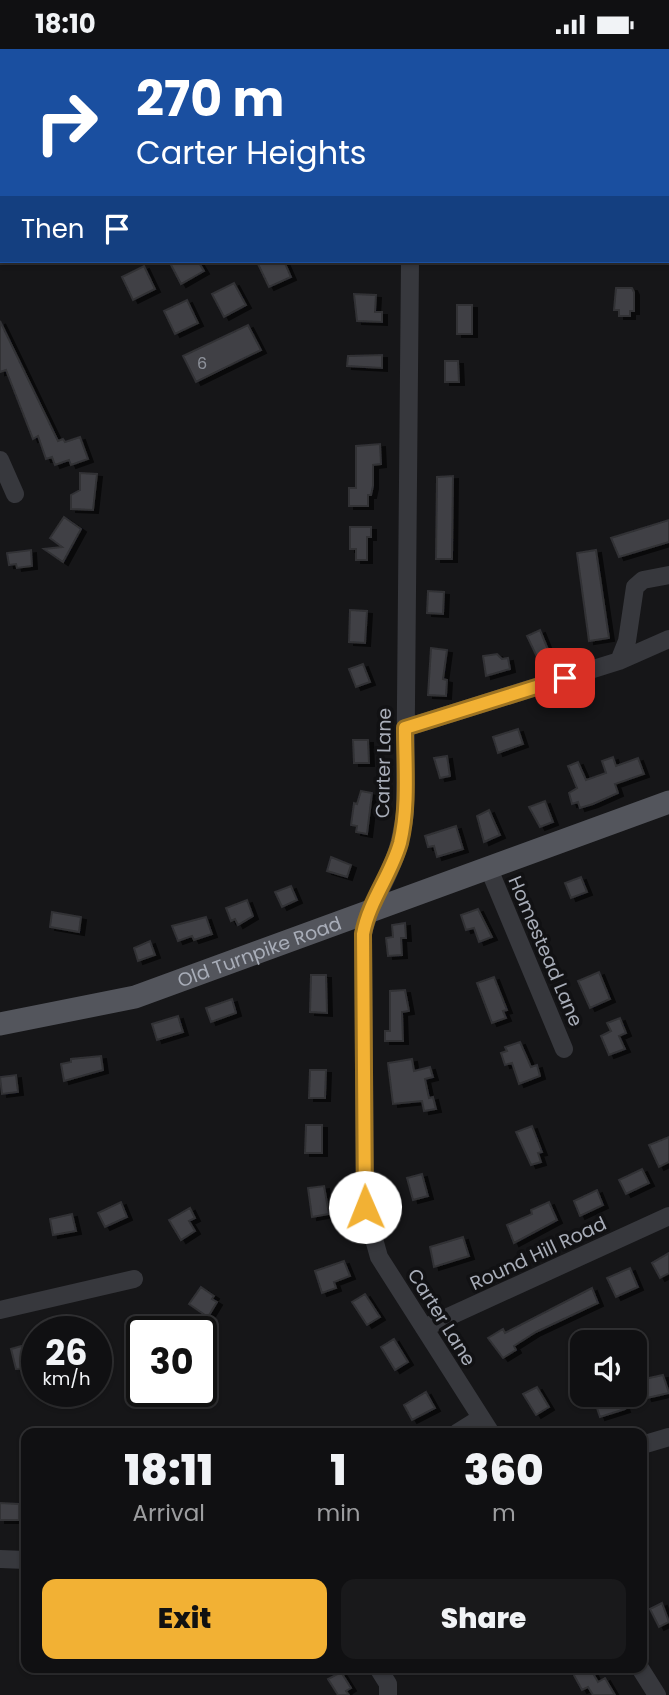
<!DOCTYPE html>
<html lang="en">
<head>
<meta charset="utf-8">
<style>
	body { margin:0; font-family:Poppins,sans-serif; background:#19191b; color:#f1f3f6; height:100vh; display:flex; flex-direction:column; font-size:26px; white-space:nowrap }
	* { box-sizing:border-box; margin:0 }
	p { font-size:23px; color:#9c9d9f }
	.icon { flex:none; width:38px; height:38px; fill:none; stroke:currentColor; stroke-width:2; stroke-linecap:round; stroke-linejoin:round }
	.map { position:relative; flex:1; overflow:hidden }
	.panel { position:absolute; left:21px; top:1379px; width:626px; height:245px; display:flex; flex-direction:column; background:#101012; border-radius:14px; box-shadow:0 2px 5px #0004,0 0 0 2px #303032 }
	.panel>* { flex:none }
	.hud { position:absolute; left:0px; top:0px; width:670px; height:214px; box-shadow:0 2px 5px #0004,0 0 0 2px #303032; background:#1a4fa0; color:#fff; overflow:hidden }
	.fabs { position:absolute; left:570px; top:1281px; display:grid; gap:14px }
	.fabs a { display:grid; place-items:center; width:77px; height:77px; border-radius:14px; background:#101012; box-shadow:0 2px 5px #0004,0 0 0 2px #303032; font-size:35px }
	.speed { position:absolute; left:21px; top:1267px; display:flex; gap:14px; font-size:35px; font-weight:700; text-align:center }
	.speed>* { display:grid; place-content:center; width:91px; height:91px; border-radius:50%; background:#101012; box-shadow:0 2px 5px #0004,0 0 0 2px #303032; line-height:1 }
	.speed small { font-size:18px; font-weight:400 }
	.speed .limit { border:4px solid #111; border-radius:10px; background:#fff; color:#111 }
	.pin { position:absolute; display:grid; place-items:center; width:60px; height:60px; color:#fff; margin:-30px; border-radius:14px; box-shadow:0 4px 10px #0006 }
	.me { position:absolute; width:77px; margin:-38px; rotate:359deg; stroke-linejoin:round; filter:drop-shadow(0 0 5px #0008) }
	.turn { display:flex; align-items:center; gap:24px; height:147px; padding:0 21px; font-size:32px }
	.turn .icon { width:91px; height:91px; stroke-width:2.5 }
	.turn b { display:block; font-size:49px; line-height:60px }
	.then { display:flex; align-items:center; height:66px; padding:0 21px; background:#0003; gap:14px; font-size:26px }
	.eta { display:flex; justify-content:space-evenly; align-items:center; height:119px; text-align:center }
	.eta b { font-size:42px; font-weight:800; line-height:49px }
	.action { display:flex; gap:14px; margin-top:auto; padding:14px 21px }
	.action a { flex:1; height:80px; border-radius:14px; background:#f2b134; color:#111; font-size:28px; font-weight:800; line-height:80px; text-align:center }
	.action a+a { background:#19191b; color:#f1f3f6 }
	.status { display:flex; justify-content:space-between; align-items:center; height:49px; padding:0 35px; background:#101012; direction:ltr }
	.status svg { height:19px; fill:currentColor }
	.map>svg:first-child { display:block }
</style>
</head>
<body>
<div class="status"><b>18:10</b><svg viewBox="0 0 49 12"><path d="M0 12V9h3v3zM5 12V6h3v6zM10 12V3h3v9zM15 12V0h3v12zM26 1h20v11H26zM47 4h2v5h-2z"/></svg></div>
<div class="map">
<svg width="669" height="1646" viewBox="0 0 669 1646">
	<defs>
		<filter id="shadow"><feDropShadow dx="5" dy="3" stdDeviation="0" flood-color="#0009"/></filter>
	</defs>
	<rect width="100%" height="100%" fill="#161618"/>
	<path fill="#404145" stroke="#303034" stroke-width="2" filter="url(#shadow)" d="M169,212h29l6,10 -23,13z
		M264,212h20l7,16 -22,10 -11,-23z
		M144,217l11,23 -22,11 -11,-23z
		M234,234l12,22 -22,12 -12,-23z
		M616,239h16l2,4v19h-4v5h-11v-6h-5z
		M354,245l22,1 -1,17h7v10l-25,-1z
		M187,251l11,23 -23,11 -11,-23z
		M457,256h15v29h-15z
		M0,272l58,120 5,-2 2,3 15,-5 8,22 -17,6 -2,-5 -14,5 -3,-8 -6,2 -8,-23 -5,3 -27,-69 -6,2z
		M248,276l13,25 -65,32 -13,-26z
		M382,306v13l-35,-2 1,-10z
		M445,312h13l1,21h-14z
		M380,395l1,20 -8,1v21l-2,9h-3v11h-19v-18h7v-42z
		M80,424l17,1 -4,36 -22,-1v-14l9,-5z
		M453,427l-1,83h-16l1,-82z
		M64,468l17,12 -18,33 -19,-13 18,-2 -12,-9z
		M669,471v22l-50,15 -8,-19z
		M350,478h21v10h-4v23h-11v-11h-6z
		M31,501l1,16 -15,2 -1,-4 -7,1 -2,-12z
		M596,501l13,88 -20,3 -12,-88z
		M428,542l16,1 -1,22 -16,-1z
		M350,561l17,1 -2,32 -16,-1z
		M540,581l9,22 -12,5 -10,-21z
		M431,599l16,2 -4,29 4,1 -1,16 -18,-1z
		M497,605l5,5 6,-1 2,11 -24,7 -3,-20z
		M363,615l7,18 -14,5 -7,-18z
		M518,680l5,15 -25,9 -5,-16z
		M353,691h15l1,23h-15z
		M447,707l3,20 -10,2 -6,-20z
		M613,708l3,9 22,-8 6,16 -29,10 3,9 -25,11 -13,4 -2,-6 -6,2 -3,-11 8,-5 -9,-22 10,-4 8,18 20,-7 -4,-12z
		M361,742l11,2 -5,41 -11,-2 1,-6 -6,-1 3,-22 3,1z
		M545,752l8,21 -13,5 -11,-20z
		M489,761l11,25 -16,7 -7,-26z
		M456,777l7,23 -26,8 -3,-11 -6,1 -3,-11z
		M331,808l20,8 -4,12 -20,-6z
		M581,828l6,15 -16,6 -6,-15z
		M291,837l6,14 -15,7 -7,-15z
		M247,851l6,16 -15,9 -3,-6 -4,2 -5,-13z
		M478,860l14,28 -13,5 -5,-14 -8,2 -5,-15z
		M52,863l29,5 -2,15 -29,-5z
		M206,868l6,17 -18,6 -2,-4 -14,5 -6,-15z
		M405,874l1,15h-5l1,17 -14,1 -2,-18 7,-1 -1,-12z
		M150,892l5,14 -17,6 -4,-13z
		M599,923l11,27 -20,9 -12,-27z
		M311,926h15l1,38 -17,-1z
		M494,928l13,33 -4,1 3,7 -14,5 -15,-40z
		M405,941l4,21 -7,1 1,29h-18v-10h5v-40z
		M232,950l4,14 -25,9 -5,-14z
		M178,967l5,16 -26,8 -5,-16z
		M620,969l6,15 -7,3 6,13 -16,6 -8,-19 10,-5 -4,-8z
		M520,993l11,25 6,-2 3,11 -21,8 -7,-21 -7,2 -4,-12 6,-2 -2,-4z
		M101,1007l2,14 -39,11 -3,-17 10,-2v-3z
		M412,1010l2,12 16,-4 3,10 -8,2 4,19 4,-1 3,12 -12,2 -2,-10 -29,3 -5,-41z
		M310,1021h16l-1,28h-16z
		M16,1026l2,17 -16,2 -2,-17z
		M306,1076h16v28h-17z
		M532,1077l10,26 -4,1 3,9 -10,3 -15,-33z
		M669,1088v25l-10,5 -10,-22z
		M642,1120l7,14 -23,11 -7,-14z
		M422,1125l6,22 -15,4 -6,-22z
		M324,1137l5,28 -17,3 -4,-29z
		M597,1141l6,15 -23,11 -6,-15z
		M121,1153l6,15 -22,10 -7,-14z
		M549,1153l8,18 -43,23 -7,-18 25,-11 -1,-4z
		M190,1159l5,10 -6,3 6,10 -14,9 -12,-20z
		M72,1165l4,17 -23,4 -3,-16z
		M463,1188l6,19 -35,11 -4,-20z
		M669,1204v20l-9,5 -8,-15z
		M344,1212l6,15 -16,6 2,6 -14,5 -7,-22z
		M630,1219l8,19 -22,10 -9,-19z
		M201,1238l13,9 -2,3 5,3 -9,15 -19,-13z
		M592,1239l6,15 -62,29 -22,14 2,4 -13,8 -15,-20 15,-9 2,4z
		M365,1245l15,23 -13,8 -15,-23z
		M394,1290l14,23 -13,8 -14,-23z
		M32,1294l5,25 -21,1 -5,-20z
		M663,1326l6,18 -22,5 -2,-5 -10,3v-15z
		M537,1338l12,20 -13,8 -13,-21z
		M426,1343l9,16 -23,12 -8,-15z
		M608,1346h12l5,14 -25,8 -5,-15 13,-5z
		M0,1454l19,1v16h-19z
		M662,1554l7,19 -10,5 -9,-18z
		M570,1619h20l8,14 7,-4 10,17h-22l-5,-8 -6,3z
		M341,1623l10,16 -5,3 3,4h-11l-10,-16z"/>
	<g fill="none" stroke-linecap="round" stroke-linejoin="round">
		<path stroke="#37383d" stroke-width="18" d="M17,2l2,-2
			M574,2v-2
			M0,17l2,-2
			M668,131h1
			M410,212l-5,552c-3,19 -6,37 -14,54 -9,23 -23,42 -28,67l2,273 14,50 112,176
			M0,411l15,34
			M619,612l8,-20 8,-54 8,-7 26,-5
			M405,679l214,-67 50,-22
			M489,820l75,180
			M0,1261l134,-31
			M424,1279l245,-112
			M457,1384l24,-15
			M642,1396l27,-8
			M0,1510l26,1
			M378,1619l10,16v11
			M640,1619l17,27"/>
		<path stroke="#53555c" stroke-width="23" id="s1" d="M0,975l135,-27 534,-195"/>
		<path stroke="#63666e" stroke-width="26" d="M208,0l3,2
			M668,177h1"/>
	</g>
	<g fill="none" stroke-linecap="round" stroke-linejoin="round">
		<defs>
			<path id="route" d="M365,1158l-2,-273c6,-33 28,-59 37,-91 9,-37 5,-78 5,-115l160,-50"/>
		</defs>
		<use href="#route" stroke="#9d7322" stroke-width="18"/>
		<use href="#route" stroke="#f2b134" stroke-width="12"/>
	</g>
	<g text-anchor="middle" stroke-width="7" stroke-linejoin="round" paint-order="stroke">
		<g font-size="16" fill="#8e929b">
			<text x="202" y="320">6</text>
		</g>
		<g font-size="19" fill="#a8adb8" stroke="#111113">
			<text transform="translate(383 714) rotate(-89)" y="7">Carter Lane</text>
			<text transform="translate(546 902) rotate(67)" y="7">Homestead Lane</text>
			<text dy="7" stroke="none"><textPath href="#s1" startOffset="270">Old Turnpike Road</textPath></text>
			<text transform="translate(538 1204) rotate(-25)" y="7">Round Hill Road</text>
			<text transform="translate(442 1268) rotate(58)" y="7">Carter Lane</text>
		</g>
	</g>
</svg>
<div class="fabs">
<a><svg class="icon" aria-label="sound" viewBox="0 0 24 24"><path d="M4 9h4l5-4v14l-5-4H4zM17 9q2 3 0 6"/></svg></a>
</div>
<div class="speed"><div>26<small>km/h</small></div><div class="limit">30</div></div>
<div class="pin" style="left:565px;top:629px;background:#d93025"><svg class="icon" aria-label="arrive" viewBox="0 0 24 24"><path d="M6 21V4h12l-3 4 3 4H6"/></svg></div>
<svg class="me" style="left:365px;top:1158px" viewBox="-20 -20 40 40"><circle r="19" fill="#fff"/><path d="M0-13L10 11 0 6-10 11z" fill="#f2b134"/></svg>
<div class="hud">
<div class="turn"><svg class="icon" aria-label="right" viewBox="0 0 24 24"><path d="M7 20v-9h11M14 6l5 5-5 5"/></svg><div><b>270 m</b>Carter Heights</div></div>
<div class="then">Then<svg class="icon" aria-label="arrive" viewBox="0 0 24 24"><path d="M6 21V4h12l-3 4 3 4H6"/></svg></div>
</div>
<section class="panel">
<div class="eta">
<div><b>18:11</b><p>Arrival</p></div>
<div><b>1</b><p>min</p></div>
<div><b>360</b><p>m</p></div>
</div>
<div class="action"><a>Exit</a><a>Share</a></div>
</section>
</div>
</body>
</html>
